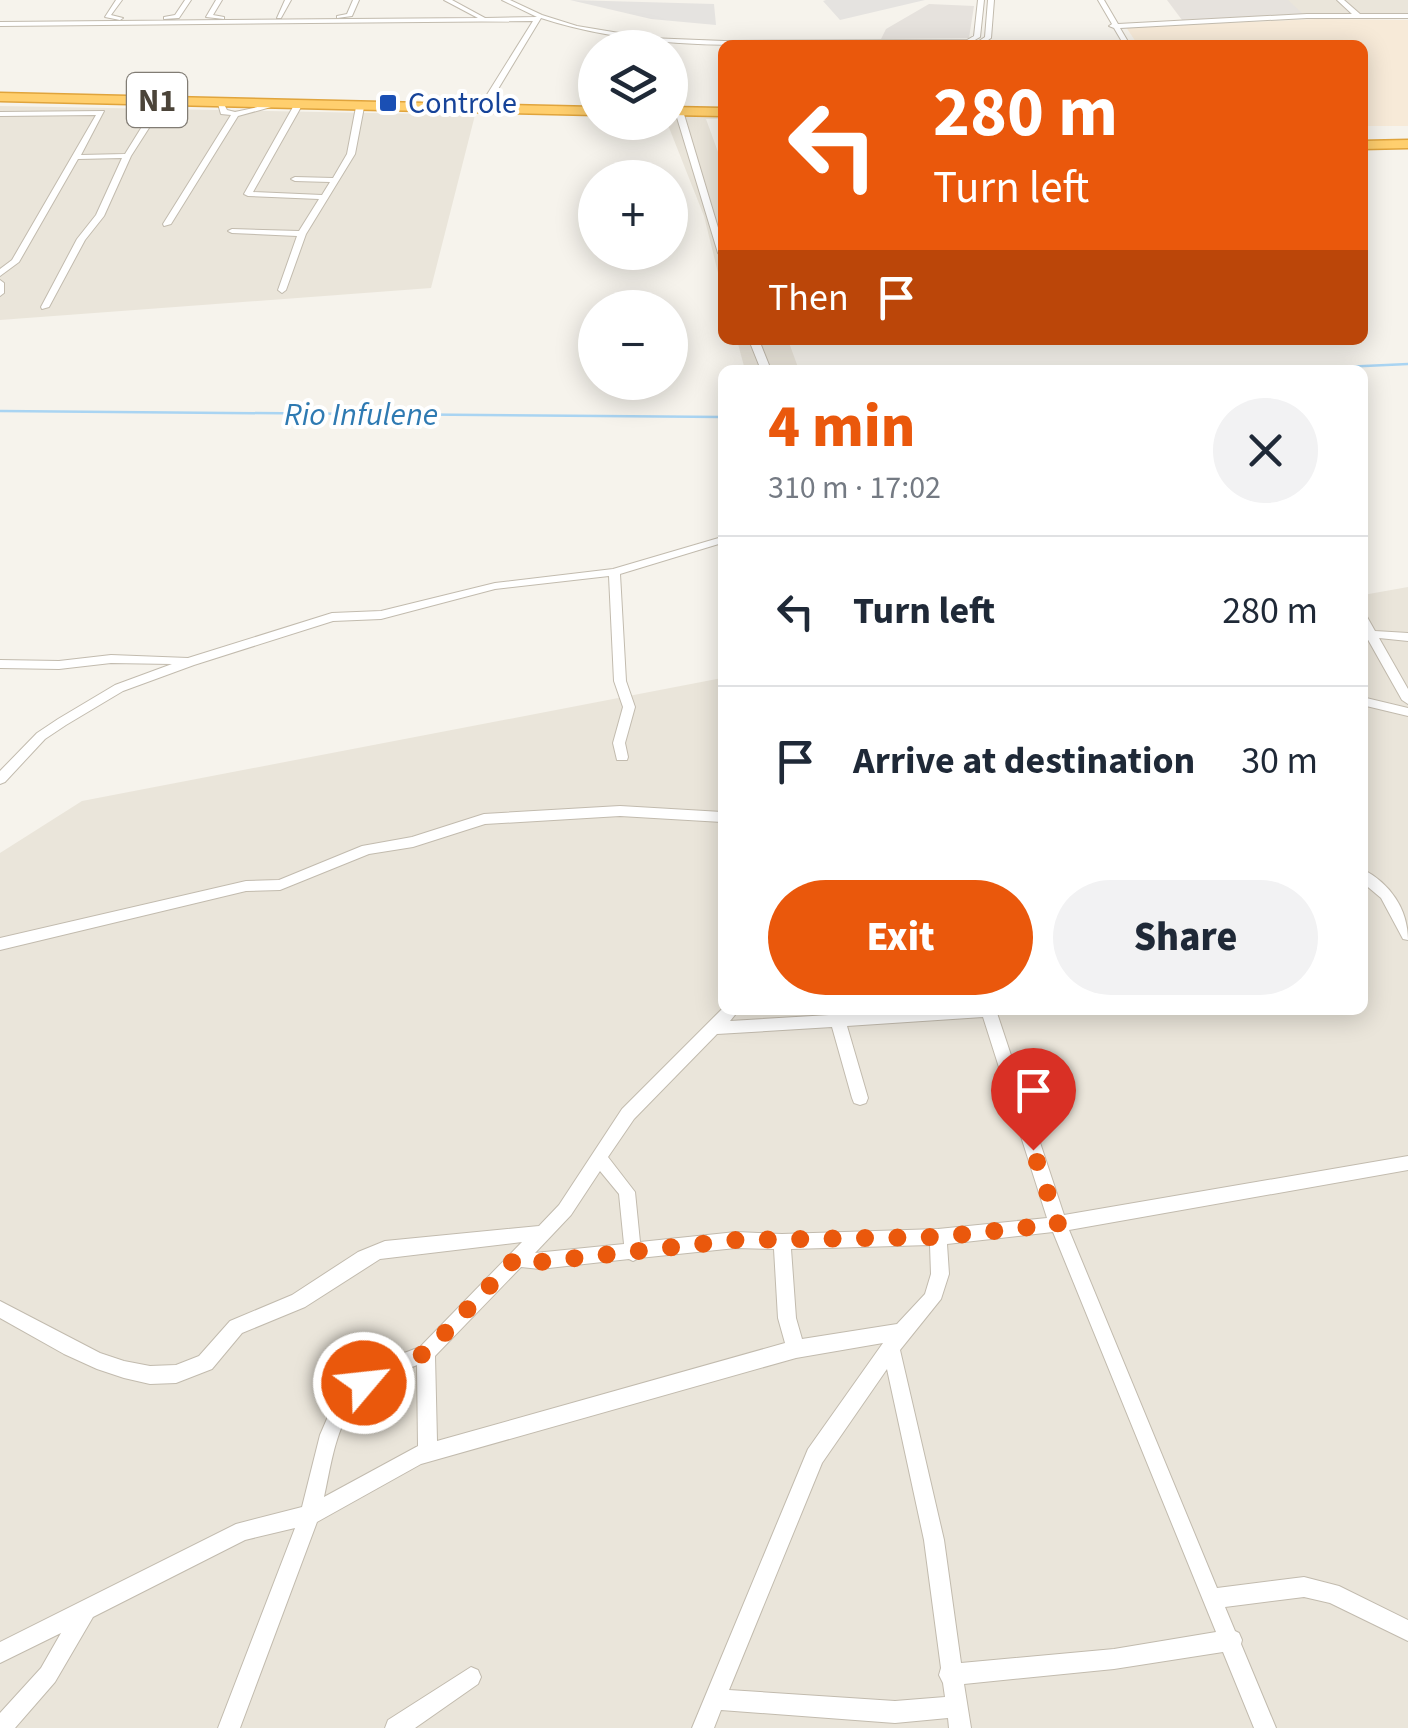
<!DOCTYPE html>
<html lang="en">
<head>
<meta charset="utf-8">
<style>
	body { margin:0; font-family:"Source Sans 3",sans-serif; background:#f2f2f3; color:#1f2937; height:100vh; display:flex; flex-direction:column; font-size:38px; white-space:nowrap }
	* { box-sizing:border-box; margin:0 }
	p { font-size:32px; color:#747a83 }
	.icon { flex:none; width:55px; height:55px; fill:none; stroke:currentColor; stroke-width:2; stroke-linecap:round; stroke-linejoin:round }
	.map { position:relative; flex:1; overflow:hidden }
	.drawer { position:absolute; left:718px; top:365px; width:650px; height:650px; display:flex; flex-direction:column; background:#fff; border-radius:15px; box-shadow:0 5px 25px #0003 }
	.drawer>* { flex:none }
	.guide { position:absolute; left:718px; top:40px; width:650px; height:305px; border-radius:15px; box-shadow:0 5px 25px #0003; background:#ea580c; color:#fff; overflow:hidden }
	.buttons { position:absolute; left:578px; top:30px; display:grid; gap:20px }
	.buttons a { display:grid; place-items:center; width:110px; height:110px; border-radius:50%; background:#fff; box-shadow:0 5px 25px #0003; font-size:50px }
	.pin { position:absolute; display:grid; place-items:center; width:85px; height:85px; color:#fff; margin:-102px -42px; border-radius:50% 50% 50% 0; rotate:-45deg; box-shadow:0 0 10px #0007 }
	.pin .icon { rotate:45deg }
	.me { position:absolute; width:110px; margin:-55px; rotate:62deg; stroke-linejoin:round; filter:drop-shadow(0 0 8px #0008) }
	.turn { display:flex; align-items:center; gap:35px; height:210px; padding:0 50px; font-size:45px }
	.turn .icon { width:130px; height:130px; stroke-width:2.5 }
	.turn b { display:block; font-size:70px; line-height:85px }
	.then { display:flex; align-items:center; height:95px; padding:0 50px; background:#0003; gap:20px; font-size:38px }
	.round { display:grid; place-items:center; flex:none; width:105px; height:105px; border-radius:52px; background:#f2f2f3 }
	.headline { display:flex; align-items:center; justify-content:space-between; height:170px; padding:0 50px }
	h1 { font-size:60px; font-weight:800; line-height:75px; color:#ea580c }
	.action { display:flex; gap:20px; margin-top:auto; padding:20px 50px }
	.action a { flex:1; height:115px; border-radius:60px; background:#ea580c; color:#fff; font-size:40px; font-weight:800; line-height:115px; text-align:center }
	.action a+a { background:#f2f2f3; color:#1f2937 }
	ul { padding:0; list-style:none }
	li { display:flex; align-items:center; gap:30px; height:150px; padding:0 50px; border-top:2px solid #e0e1e3 }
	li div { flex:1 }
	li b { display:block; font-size:38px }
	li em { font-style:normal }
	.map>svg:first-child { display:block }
</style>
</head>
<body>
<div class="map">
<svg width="1408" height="1728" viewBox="0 0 1408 1728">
	<rect width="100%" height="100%" fill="#f6f3ec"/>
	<path fill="#eae5da" d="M1287,0h121v16l-107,-2z
		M0,106l475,9 -44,173 -431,32z
		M670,112l52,1v6h-16l16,44v126l-18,-73 -36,-91 -15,-2 17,-1z
		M737,340h51l11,30h-54z
		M1408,587v1141h-1408v-875l82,-52 640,-123v332h640l1,-415z"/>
	<path fill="#f7ead8" d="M1317,19l91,1v106h-45l-1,-81h-224l-12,-18z"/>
	<path fill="#e6e2dd" d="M1167,0h121l15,14 -121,6z
		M929,4l45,2 -5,32 -88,1 5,-10z"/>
	<path fill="#e5e3e0" d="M570,0l144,4 2,21 -65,-6z
		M925,0l-85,20 -17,-19 3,-1z"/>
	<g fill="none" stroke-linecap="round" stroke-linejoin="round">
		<path stroke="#a9d4f2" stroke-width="2.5" d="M1278,370l130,-6
			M0,411l722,6"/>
		<defs>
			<path id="street" d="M116,0h6l-11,15 12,3 -3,2 -15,-3z
				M185,0h6l-12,18 -15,1v-2l11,-2z
				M216,0h6l-9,15 11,2v2l-18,-2z
				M285,0h6l-10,18h-4z
				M353,0h6l-7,16 -15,2v-2l10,-2z
				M444,0h8l33,18 52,-1 -35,-17h8l32,15 35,11 72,12 75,3 243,-1 7,-4 4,-36h6l-4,37 -12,7c-51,1 -102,0 -154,1 -93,1 -184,2 -273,-27l-55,91 -4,2 -4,-2 55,-88 -533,5v-4l478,-4z
				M988,0h6l-3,38 -10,7h-8l12,-8z
				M1098,0h6l14,24 189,-10h45l-15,-14h7l16,14h48v4h-101l-187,10 10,17h-6l-10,-17 -5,-2 3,-2z
				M156,104l7,2 -32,50 -27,60 -19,24 -36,67 -7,2 -1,-2 36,-68 19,-24 26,-57 -44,1 -59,103 -19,14v-7l12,-9 84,-145 -96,1v-4l104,-1 -23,44 44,-1z
				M218,104h6l3,6 8,2 32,-7 4,2 -33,9 -67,108 -7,2 -1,-2 68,-109 -10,-1z
				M297,105l4,2 -48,85 69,3 8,-13 -35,-1 -4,-2 4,-2 38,1 14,-24 9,-47 4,-2 4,2 -9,47 -49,80 -20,56 -4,3 -4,-3 19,-54 -65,-3 -4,-2 4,-2 67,2 20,-32 -71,-3 -4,-2 49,-87z
				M679,109l4,2 39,130v14l-4,-2 -43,-142z
				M0,280l4,3v10l-4,3z
				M749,340h10l12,30h-10z
				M722,537v6l-102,31 6,107 9,26 -10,36 3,14 -1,3h-10l-4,-17 10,-36 -9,-26 -5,-105 -114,13 -114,30 -48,2 -139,44 -71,26 -57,34 -21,14 -40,43 -5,2v-13l37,-38 21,-14 57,-34 57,-21 -61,-1 -52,6 -59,-1v-8l59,1 52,-6 77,3 144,-45 49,-2 114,-28 118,-14z
				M1362,615h4l9,16 33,2v8l-29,-3 29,51v15l-6,-4 -40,-71z
				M1362,697l46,11v8l-46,-11z
				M620,806l102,6v10l-102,-6 -135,8 -72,23 -44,7 -89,36 -34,1 -246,59v-12l246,-57 33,-1 83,-34 50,-9 72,-23z
				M1362,869c28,14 46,40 46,71l-5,-1 -22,-41 -19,-16z
				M722,1009l17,1 -9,11 99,-6 -2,-5h16l1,4 63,-4h89l68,205 344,-59v14l-339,60 148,358 87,-11 35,9 69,34v21l-78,-38 -26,-6 -79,10 10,24 4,2 3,7 -1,4 35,84h-22l-31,-76 -109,17 -150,15 7,44h-22l-1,-10 -53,5 -174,-13 -7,18h-22l116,-279 75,-106 -87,15 -375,106 -104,58 -77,206h-22l77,-200 -50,12 -152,77 -38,65 -40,46h-15v-15l41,-45 20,-35 -61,30v-21l236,-118 66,-17 18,-72 16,-37 42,-35 42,-16 102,-105 -142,17 -75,48 -63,26 -30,36 -36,14 -26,1 -26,-6 -27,-9 -33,-15 -64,-36v-17l100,52 24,8 26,5 26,-1 23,-9 31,-35 62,-26 66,-43 27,-11 154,-15 20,-21 63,-96zM983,1017l64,201 -109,11 -156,5 -46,-2 -96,10 -5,-50 -27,-35 26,-38 83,-85 115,-7 20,71 2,5 6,2 6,-2 2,-5 -21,-72zM600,1171l19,23 5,50 -89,9 36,-38zM1053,1232l163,400 -102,17 -153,14 -17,-123 -44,-190 41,-51 8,-25 -2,-30zM930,1245l1,29 -6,20 -28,30 -95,15 -6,-21 -5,-69zM736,1248l38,1 4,69 7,25 -348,98 -2,-85 86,-89 19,2 89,-10 4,2 6,-3zM417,1365l1,81 -94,51c6,-27 10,-59 24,-83 12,-21 47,-40 69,-49zM887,1369l37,171 17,128 -2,7 4,8 2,14 -50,4 -166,-11 93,-227z
				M471,1667l7,3 3,7 -3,7 -63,44h-30l3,-8z"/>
			<path id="highway" d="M0,93l595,14v8l-595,-14z
				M670,107l52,1v8l-52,-1z
				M1408,140v8l-46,1v-8z"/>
		</defs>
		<use href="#street" stroke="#c2bbae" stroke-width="2"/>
		<use href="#highway" stroke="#e0a43c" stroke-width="3"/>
		<use href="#street" fill="#fff" fill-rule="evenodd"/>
		<use href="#highway" fill="#ffcf6e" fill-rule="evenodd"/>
	</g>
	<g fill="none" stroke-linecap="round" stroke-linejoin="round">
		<path stroke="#ea580c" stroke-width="18" stroke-dasharray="0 32.4" d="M364,1383l20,-14 42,-16 90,-95 24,4 196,-22 202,-3 120,-13 -25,-74"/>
	</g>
	<rect fill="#1a4fb4" stroke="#fff" stroke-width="4" x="378" y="93" width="20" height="20" rx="5"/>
	<g text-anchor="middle" stroke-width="8" stroke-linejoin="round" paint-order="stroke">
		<g font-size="30" fill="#164399" stroke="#fff" text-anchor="start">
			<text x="408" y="113">Controle</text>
		</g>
		<rect fill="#fff" stroke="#817c74" stroke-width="2.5" x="127" y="73" width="60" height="54" rx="8"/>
		<g font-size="32" font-weight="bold" fill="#4b4439">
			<text x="157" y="111">N1</text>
		</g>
		<g font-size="32" font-style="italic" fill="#2e7ab2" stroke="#fff">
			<text x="361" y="425">Rio Infulene</text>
		</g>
	</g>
</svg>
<div class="buttons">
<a><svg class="icon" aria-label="layers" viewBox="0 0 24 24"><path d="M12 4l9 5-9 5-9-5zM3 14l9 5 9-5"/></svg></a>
<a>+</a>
<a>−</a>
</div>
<div class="pin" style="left:1033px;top:1150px;background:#d93025"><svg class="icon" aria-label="arrive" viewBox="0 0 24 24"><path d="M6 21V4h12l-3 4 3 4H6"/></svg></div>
<svg class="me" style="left:364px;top:1383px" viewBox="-20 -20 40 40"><circle r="17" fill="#ea580c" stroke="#fff" stroke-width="3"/><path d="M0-11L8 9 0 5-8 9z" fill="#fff"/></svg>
<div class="guide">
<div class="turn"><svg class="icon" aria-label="left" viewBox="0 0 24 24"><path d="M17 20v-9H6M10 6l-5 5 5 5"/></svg><div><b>280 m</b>Turn left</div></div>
<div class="then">Then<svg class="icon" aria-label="arrive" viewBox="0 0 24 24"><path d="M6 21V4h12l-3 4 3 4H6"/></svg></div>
</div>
<section class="drawer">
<div class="headline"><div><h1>4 min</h1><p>310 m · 17:02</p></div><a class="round"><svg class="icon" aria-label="close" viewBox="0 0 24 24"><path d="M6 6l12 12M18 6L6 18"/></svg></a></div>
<ul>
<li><svg class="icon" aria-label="left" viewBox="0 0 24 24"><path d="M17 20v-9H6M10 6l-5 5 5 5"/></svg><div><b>Turn left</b></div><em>280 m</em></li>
<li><svg class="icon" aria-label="arrive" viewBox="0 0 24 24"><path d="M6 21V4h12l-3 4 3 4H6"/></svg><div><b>Arrive at destination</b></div><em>30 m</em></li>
</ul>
<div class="action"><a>Exit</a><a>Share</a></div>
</section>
</div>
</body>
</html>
